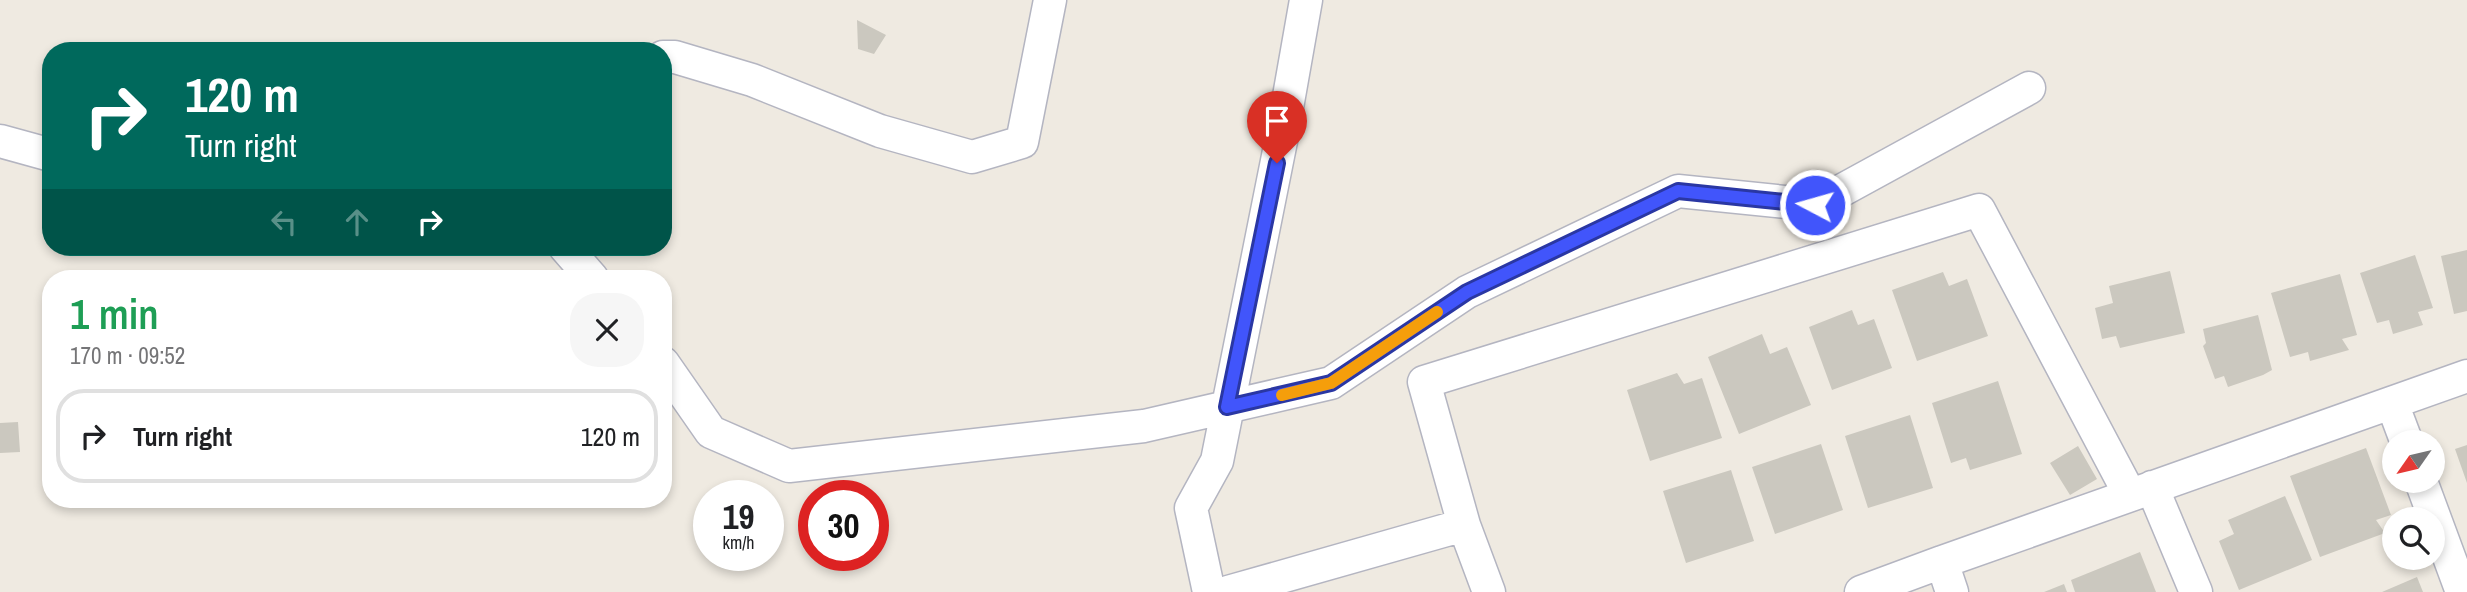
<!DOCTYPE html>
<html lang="en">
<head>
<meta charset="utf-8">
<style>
	body { margin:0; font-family:"Archivo Narrow",sans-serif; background:#f6f6f6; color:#202124; height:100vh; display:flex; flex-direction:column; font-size:26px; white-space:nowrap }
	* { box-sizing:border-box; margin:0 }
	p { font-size:23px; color:#757577 }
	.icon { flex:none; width:38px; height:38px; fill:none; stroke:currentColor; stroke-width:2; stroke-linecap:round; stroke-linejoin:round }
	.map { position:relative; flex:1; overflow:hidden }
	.drawer { position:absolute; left:42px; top:270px; width:630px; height:238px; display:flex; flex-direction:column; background:#fff; border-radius:28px; box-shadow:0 4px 10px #0003 }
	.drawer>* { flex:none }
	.hud { position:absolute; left:42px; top:42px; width:630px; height:214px; border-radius:28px; box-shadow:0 4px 10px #0003; background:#00695c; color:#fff; overflow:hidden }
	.needle { width:46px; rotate:236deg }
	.fabs { position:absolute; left:2382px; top:430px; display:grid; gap:14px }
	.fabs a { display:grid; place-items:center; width:63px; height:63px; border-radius:50%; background:#fff; box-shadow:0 4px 10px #0003; font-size:35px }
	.speed { position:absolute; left:693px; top:480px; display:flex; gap:14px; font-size:35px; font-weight:700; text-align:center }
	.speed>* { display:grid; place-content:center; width:91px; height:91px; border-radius:50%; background:#fff; box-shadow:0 4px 10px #0003; line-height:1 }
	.speed small { font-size:18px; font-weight:400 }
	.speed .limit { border:10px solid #d22; background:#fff; color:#111 }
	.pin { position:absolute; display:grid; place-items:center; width:60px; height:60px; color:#fff; margin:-72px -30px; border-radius:50% 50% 50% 0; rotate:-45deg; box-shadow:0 0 7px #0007 }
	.pin .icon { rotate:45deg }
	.me { position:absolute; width:77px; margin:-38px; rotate:276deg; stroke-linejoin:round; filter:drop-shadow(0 0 5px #0008) }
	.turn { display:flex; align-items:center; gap:24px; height:147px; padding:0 28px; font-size:32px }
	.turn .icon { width:91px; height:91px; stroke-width:2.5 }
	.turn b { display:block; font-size:49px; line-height:60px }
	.lanes { display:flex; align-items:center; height:66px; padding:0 28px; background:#0003; justify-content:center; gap:35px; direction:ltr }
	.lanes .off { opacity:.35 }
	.round { display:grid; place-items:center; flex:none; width:74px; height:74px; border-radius:28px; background:#f6f6f6 }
	.summary { display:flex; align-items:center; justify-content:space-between; height:119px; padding:0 28px }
	h1 { font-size:42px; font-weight:600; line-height:52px; color:#1e9e55 }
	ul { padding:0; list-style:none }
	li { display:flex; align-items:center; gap:21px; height:94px; margin:0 14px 10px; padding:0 14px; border:4px solid #e0e0e0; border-radius:28px }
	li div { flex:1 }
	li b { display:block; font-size:26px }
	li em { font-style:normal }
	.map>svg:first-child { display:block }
</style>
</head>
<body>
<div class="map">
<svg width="2467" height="592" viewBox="0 0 2467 592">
	<rect width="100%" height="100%" fill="#efeae1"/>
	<path fill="#cbc8bf" d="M857,20l29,15 -12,19 -16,-5z
		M2467,250v61l-13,3 -13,-58z
		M2415,255l18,53 -15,4 5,13 -30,9 -4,-14 -12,3 -17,-50z
		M2170,271l15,62 -65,15 -4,-12 -14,3 -7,-31 18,-5 -4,-17z
		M1943,272l6,14 18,-7 21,57 -71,25 -25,-71z
		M2340,274l17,61 -15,4 7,11 -39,11 -2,-9 -18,5 -19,-64z
		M1852,310l6,15 16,-6 18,49 -60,22 -23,-63z
		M2258,315l14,55 -9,5 -35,12 -4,-11 -9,3 -12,-33 3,-3 -3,-14z
		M1762,334l8,20 17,-7 24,58 -72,29 -31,-77z
		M1677,373l7,11 18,-6 20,60 -72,23 -23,-71z
		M1998,381l24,73 -52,16 -4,-12 -15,5 -19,-60z
		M1910,415l23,73 -65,20 -23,-72z
		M18,422l2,30 -20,1v-30z
		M1821,444l22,66 -68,24 -23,-67z
		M2467,445v38l-12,-34z
		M2078,446l19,33 -27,16 -20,-32z
		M2366,448l25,67 -15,5 9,13 -65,24 -30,-81z
		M1731,470l23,71 -68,22 -23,-72z
		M2285,496l27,64 -73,30 -20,-49 15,-7 -6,-14z
		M2140,552l16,40h-81l-4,-12z
		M2417,577l6,15h-41z
		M2064,584l3,8h-23z"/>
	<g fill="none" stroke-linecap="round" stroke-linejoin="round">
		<defs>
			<path id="minor" d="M663,57h12l77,23 128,51 92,26 50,-15 28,-142
				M0,141l51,14
				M565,247l27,31
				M663,363l48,69 78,34 355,-40 187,-43 136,-91 211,-101 137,14 214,-117
				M2392,403l15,40
				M2421,481l41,111
				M2152,487l44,105
				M1464,525l-40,-143 555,-172 151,285
				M1209,592l-18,-84 26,-47 65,-325 24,-136
				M1228,592l236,-67 25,67
				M1861,592l81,-30
				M1952,592l-10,-30 525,-186"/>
		</defs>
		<use href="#minor" stroke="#b4b5c1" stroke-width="35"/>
		<use href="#minor" stroke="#fff" stroke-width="32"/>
	</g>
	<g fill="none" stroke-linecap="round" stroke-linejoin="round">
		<defs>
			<path id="route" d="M1277,163l-50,244 104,-24 136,-91 211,-101 137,14"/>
		</defs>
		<use href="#route" stroke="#2a37a3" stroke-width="18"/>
		<use href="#route" stroke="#4155fb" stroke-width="12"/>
		<path stroke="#f59e0b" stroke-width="12" d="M1282,395l49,-12 106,-71"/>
	</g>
</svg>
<div class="fabs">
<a><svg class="needle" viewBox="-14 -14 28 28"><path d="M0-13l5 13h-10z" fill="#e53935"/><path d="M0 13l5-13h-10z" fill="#757577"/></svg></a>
<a><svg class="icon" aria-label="search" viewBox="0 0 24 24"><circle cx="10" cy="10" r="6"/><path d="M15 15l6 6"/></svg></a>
</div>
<div class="speed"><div>19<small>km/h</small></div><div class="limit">30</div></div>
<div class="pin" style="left:1277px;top:163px;background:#d93025"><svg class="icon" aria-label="arrive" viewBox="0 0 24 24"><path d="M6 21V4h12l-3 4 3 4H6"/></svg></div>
<svg class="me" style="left:1815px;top:205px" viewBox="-20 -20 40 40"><circle r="17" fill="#4155fb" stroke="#fff" stroke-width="3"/><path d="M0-11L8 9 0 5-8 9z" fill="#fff"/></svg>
<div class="hud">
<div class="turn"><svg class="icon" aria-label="right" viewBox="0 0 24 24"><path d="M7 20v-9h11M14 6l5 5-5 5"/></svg><div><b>120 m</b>Turn right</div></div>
<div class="lanes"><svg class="icon off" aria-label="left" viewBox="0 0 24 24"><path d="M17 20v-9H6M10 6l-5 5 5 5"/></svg><svg class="icon off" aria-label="ahead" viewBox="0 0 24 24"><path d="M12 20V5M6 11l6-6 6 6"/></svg><svg class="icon" aria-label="right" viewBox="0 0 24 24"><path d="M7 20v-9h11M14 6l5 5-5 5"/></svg></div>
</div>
<section class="drawer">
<div class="summary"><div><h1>1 min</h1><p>170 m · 09:52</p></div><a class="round"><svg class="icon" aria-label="close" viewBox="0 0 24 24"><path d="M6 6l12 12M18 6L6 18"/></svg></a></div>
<ul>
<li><svg class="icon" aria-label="right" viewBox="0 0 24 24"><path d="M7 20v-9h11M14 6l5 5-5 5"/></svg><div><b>Turn right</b></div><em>120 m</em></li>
</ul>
</section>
</div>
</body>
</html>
